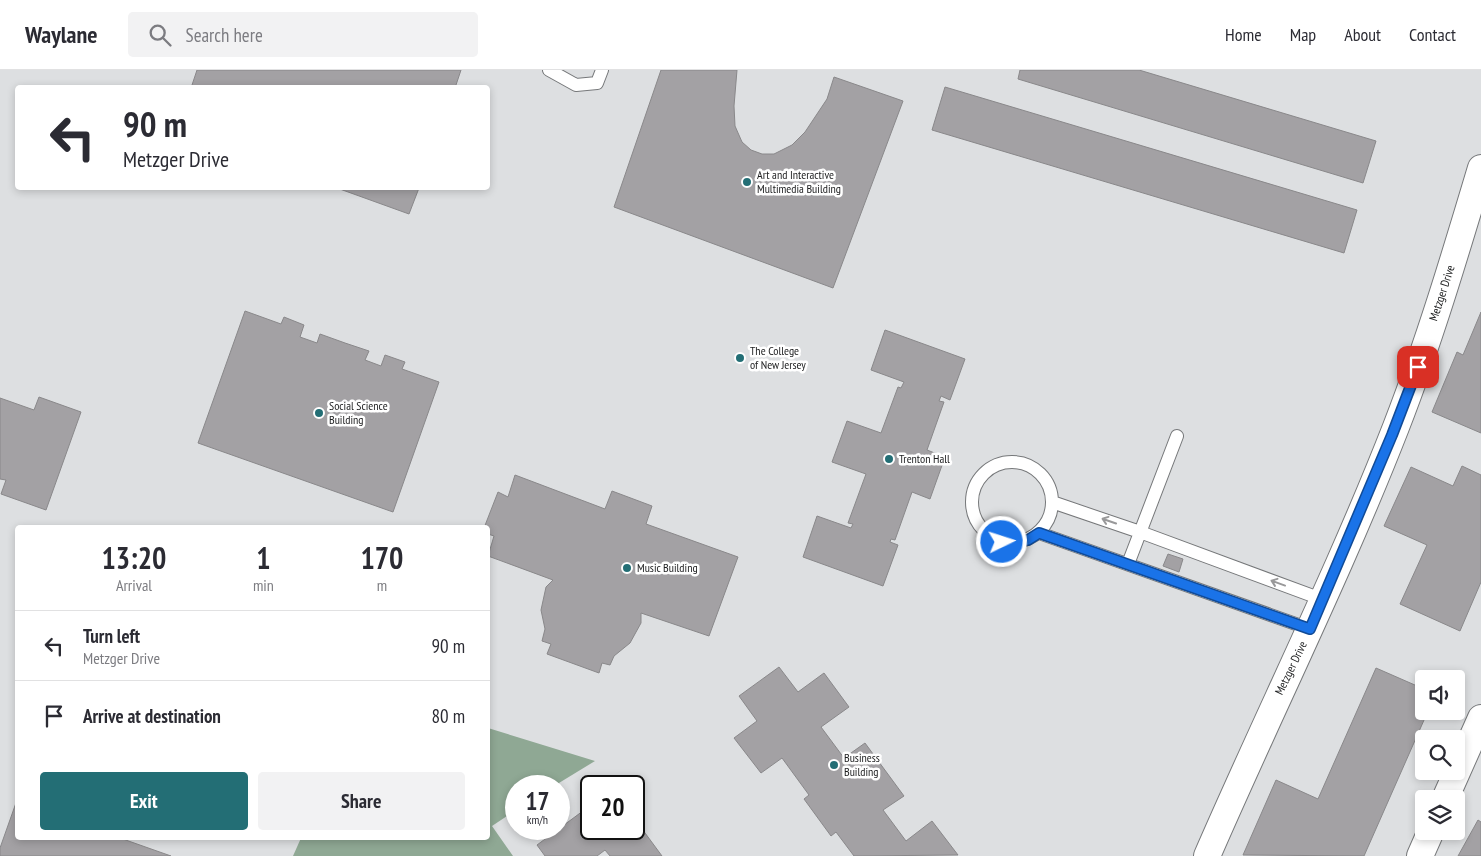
<!DOCTYPE html>
<html lang="en">
<head>
<meta charset="utf-8">
<style>
	body { margin:0; font-family:"PT Sans Narrow",sans-serif; background:#f2f2f3; color:#2b2b33; height:100vh; display:flex; flex-direction:column; font-size:19px; white-space:nowrap }
	* { box-sizing:border-box; margin:0 }
	p { font-size:16px; color:#7c7c81 }
	.icon { flex:none; width:28px; height:28px; fill:none; stroke:currentColor; stroke-width:2; stroke-linecap:round; stroke-linejoin:round }
	.map { position:relative; flex:1; overflow:hidden }
	.sheet { position:absolute; left:15px; top:455px; width:475px; height:315px; display:flex; flex-direction:column; background:#fff; border-radius:5px; box-shadow:0 2px 8px #0003 }
	.sheet>* { flex:none }
	.hud { position:absolute; left:15px; top:15px; width:475px; height:105px; border-radius:5px; box-shadow:0 2px 8px #0003; background:#fff; color:#2b2b33; overflow:hidden }
	.controls { position:absolute; left:1415px; top:600px; display:grid; gap:10px }
	.controls a { display:grid; place-items:center; width:50px; height:50px; border-radius:5px; background:#fff; box-shadow:0 2px 8px #0003; font-size:25px }
	.speed { position:absolute; left:505px; top:705px; display:flex; gap:10px; font-size:25px; font-weight:700; text-align:center }
	.speed>* { display:grid; place-content:center; width:65px; height:65px; border-radius:50%; background:#fff; box-shadow:0 2px 8px #0003; line-height:1 }
	.speed small { font-size:12px; font-weight:400 }
	.speed .limit { border:2px solid #111; border-radius:8px; background:#fff; color:#111 }
	.pin { position:absolute; display:grid; place-items:center; width:42px; height:42px; color:#fff; margin:-21px; border-radius:10px; box-shadow:0 2px 8px #0006 }
	.me { position:absolute; width:55px; margin:-28px; rotate:86deg; stroke-linejoin:round; filter:drop-shadow(0 0 4px #0008) }
	.turn { display:flex; align-items:center; gap:18px; height:105px; padding:0 25px; font-size:22px }
	.turn .icon { width:65px; height:65px; stroke-width:2.5 }
	.turn b { display:block; font-size:35px; line-height:42px }
	.eta { display:flex; justify-content:space-evenly; align-items:center; height:85px; text-align:center }
	.eta b { font-size:30px; font-weight:800; line-height:35px }
	.primary-button { display:flex; gap:10px; margin-top:auto; padding:10px 25px }
	.primary-button a { flex:1; height:58px; border-radius:5px; background:#236e75; color:#fff; font-size:20px; font-weight:800; line-height:58px; text-align:center }
	.primary-button a+a { background:#f2f2f3; color:#2b2b33 }
	ul { padding:0; list-style:none }
	li { display:flex; align-items:center; gap:15px; height:70px; padding:0 25px; border-top:1px solid #e1e1e2 }
	li div { flex:1 }
	li b { display:block; font-size:19px }
	li em { font-style:normal }
	header { display:flex; align-items:center; gap:30px; box-sizing:border-box; height:70px; padding:0 25px; background:#fff; border-bottom:1px solid #e1e1e2 }
	header strong { font-size:24px }
	nav { display:flex; gap:28px; margin-inline-start:auto; font-size:18px }
	.search { width:350px; height:45px; background:#f2f2f3; display:flex; align-items:center; gap:12px; box-sizing:border-box; padding:0 18px; border-radius:5px; color:#7c7c81; font-size:19px }
	.map>svg:first-child { display:block }
</style>
</head>
<body>
<header>
<strong>Waylane</strong>
<div class="search"><svg class="icon" aria-label="search" viewBox="0 0 24 24"><circle cx="10" cy="10" r="6"/><path d="M15 15l6 6"/></svg>Search here</div>
<nav><a>Home</a><a>Map</a><a>About</a><a>Contact</a></nav>
</header>
<div class="map">
<svg width="1481" height="786" viewBox="0 0 1481 786">
	<rect width="100%" height="100%" fill="#dddfe1"/>
	<path fill="#8fa894" d="M488,658l107,33 -41,25h-38v24l-24,16 21,30h-220l8,-18h187z"/>
	<path fill="#a3a1a4" stroke="#89888a" d="M197,0h264l-6,18h-264z
		M661,0h76l-3,36 1,20 7,16 9,8 11,4h12l18,-9 13,-13 22,-33 7,-22 69,24 -70,187 -219,-81z
		M1020,0h119l237,71 -13,42 -345,-104z
		M945,17l412,123 -13,43 -412,-123z
		M337,118h82l-10,26z
		M245,241l36,13 3,-7 20,8 -4,12 17,6 3,-9 25,9 24,8 -4,9 16,6 4,-11 20,7 -3,7 37,13 -46,130 -195,-69z
		M1481,242v121l-49,-21 25,-60 6,3z
		M885,260l80,29 -15,41 -9,-4 -2,5 5,1 -17,48 18,7 -15,42 -18,-7 -17,48 -4,-1 -1,3 8,3 -15,41 -80,-29 14,-41 34,12 2,-4 -5,-1 18,-49 -34,-12 15,-41 34,12 17,-46 3,1 3,-6 -33,-12z
		M39,327l42,15 -35,98 -45,-16 5,-14 -6,-1v-81l34,12z
		M1462,396l19,9v107l-21,49 -60,-27 27,-59 -43,-19 27,-59 42,19z
		M515,405l90,34 7,-18 40,15 -6,18 92,33 -29,79 -68,-23v10l-11,20 -16,13 -4,9 -8,-2 -3,10 -52,-19 4,-10 -9,-3 3,-12 -4,-19 5,-23 7,-7 -65,-24 6,-20 -6,-2v-6h-4l14,-36 10,5z
		M1168,484l15,5 -4,13 -16,-6z
		M779,597l19,25 26,-19 25,34 -28,20 23,31 21,-15 39,53 -21,14 23,31 26,-20 26,34 -104,1 -18,-24 -5,4 -27,-37 5,-4 -27,-37 -21,15 -27,-35 23,-17 -18,-25z
		M1376,598l48,21v22h4l-64,145 -121,-1 33,-75 42,19z
		M17,730l1,38h102l51,18h-171v-8z
		M591,735v24h43v-11l28,38h-52l-5,-6 -8,6h-52l-8,-11z
		M1478,750l3,2v34h-23z"/>
	<g fill="none" stroke-linecap="round" stroke-linejoin="round">
		<defs>
			<path id="lane" d="M549,0l27,15 21,-2 5,-13
				M972 432a40 40 0 1 1 80 0a40 40 0 1 1-80 0Z
				M1052,432l88,30 184,68
				M1039,463l271,96
				M1128,494l49,-128"/>
			<path id="street" d="M1445,729l36,-81
				M1207,786c62,-143 132,-283 189,-429 33,-85 59,-172 85,-259
				M1420,786l11,-25"/>
		</defs>
		<use href="#lane" stroke="#76787a" stroke-width="14"/>
		<use href="#street" stroke="#76787a" stroke-width="28"/>
		<use href="#lane" stroke="#fff" stroke-width="12"/>
		<use href="#street" stroke="#fff" stroke-width="26"/>
	</g>
	<defs><path id="oneway-shaft" d="M-6 0H5M1.5-3L5.5 0L1.5 3" fill="none" stroke-width="1.6" stroke-linecap="round" stroke-linejoin="round" transform="scale(1.25)"/></defs>
	<g stroke="#99999a">
		<use href="#oneway-shaft" transform="translate(1109 451) rotate(-161)"/>
		<use href="#oneway-shaft" transform="translate(1278 513) rotate(-160)"/>
	</g>
	<g fill="none" stroke-linecap="round" stroke-linejoin="round">
		<defs>
			<path id="route" d="M1002,472l26,-2 11,-7 271,96 82,-194 26,-68"/>
		</defs>
		<use href="#route" stroke="#114b97" stroke-width="12"/>
		<use href="#route" stroke="#1a73e8" stroke-width="9"/>
	</g>
	<g fill="#236e75" stroke="#fff" stroke-width="2">
		<circle cx="747" cy="112" r="5"/>
		<circle cx="740" cy="288" r="5"/>
		<circle cx="319" cy="343" r="5"/>
		<circle cx="889" cy="389" r="5"/>
		<circle cx="627" cy="498" r="5"/>
		<circle cx="834" cy="695" r="5"/>
	</g>
	<g text-anchor="middle" stroke-width="5" stroke-linejoin="round" paint-order="stroke">
		<g font-size="12" fill="#1c1d1e" stroke="#fff" text-anchor="start">
			<text x="757" y="109">Art and Interactive<tspan x="757" dy="14">Multimedia Building</tspan></text>
			<text x="750" y="285">The College<tspan x="750" dy="14">of New Jersey</tspan></text>
			<text x="329" y="340">Social Science<tspan x="329" dy="14">Building</tspan></text>
			<text x="899" y="393">Trenton Hall</text>
			<text x="637" y="502">Music Building</text>
			<text x="844" y="692">Business<tspan x="844" dy="14">Building</tspan></text>
		</g>
		<g font-size="12" fill="#1c1d1e" stroke="#fff">
			<text transform="translate(1442 223) rotate(-72)" y="4">Metzger Drive</text>
			<text transform="translate(1291 598) rotate(-64)" y="4">Metzger Drive</text>
		</g>
	</g>
</svg>
<div class="controls">
<a><svg class="icon" aria-label="sound" viewBox="0 0 24 24"><path d="M4 9h4l5-4v14l-5-4H4zM17 9q2 3 0 6"/></svg></a>
<a><svg class="icon" aria-label="search" viewBox="0 0 24 24"><circle cx="10" cy="10" r="6"/><path d="M15 15l6 6"/></svg></a>
<a><svg class="icon" aria-label="layers" viewBox="0 0 24 24"><path d="M12 4l9 5-9 5-9-5zM3 14l9 5 9-5"/></svg></a>
</div>
<div class="speed"><div>17<small>km/h</small></div><div class="limit">20</div></div>
<div class="pin" style="left:1418px;top:297px;background:#d93025"><svg class="icon" aria-label="arrive" viewBox="0 0 24 24"><path d="M6 21V4h12l-3 4 3 4H6"/></svg></div>
<svg class="me" style="left:1002px;top:472px" viewBox="-20 -20 40 40"><circle r="17" fill="#1a73e8" stroke="#fff" stroke-width="3"/><path d="M0-11L8 9 0 5-8 9z" fill="#fff"/></svg>
<div class="hud">
<div class="turn"><svg class="icon" aria-label="left" viewBox="0 0 24 24"><path d="M17 20v-9H6M10 6l-5 5 5 5"/></svg><div><b>90 m</b>Metzger Drive</div></div>
</div>
<section class="sheet">
<div class="eta">
<div><b>13:20</b><p>Arrival</p></div>
<div><b>1</b><p>min</p></div>
<div><b>170</b><p>m</p></div>
</div>
<ul>
<li><svg class="icon" aria-label="left" viewBox="0 0 24 24"><path d="M17 20v-9H6M10 6l-5 5 5 5"/></svg><div><b>Turn left</b><p>Metzger Drive</p></div><em>90 m</em></li>
<li><svg class="icon" aria-label="arrive" viewBox="0 0 24 24"><path d="M6 21V4h12l-3 4 3 4H6"/></svg><div><b>Arrive at destination</b></div><em>80 m</em></li>
</ul>
<div class="primary-button"><a>Exit</a><a>Share</a></div>
</section>
</div>
</body>
</html>
